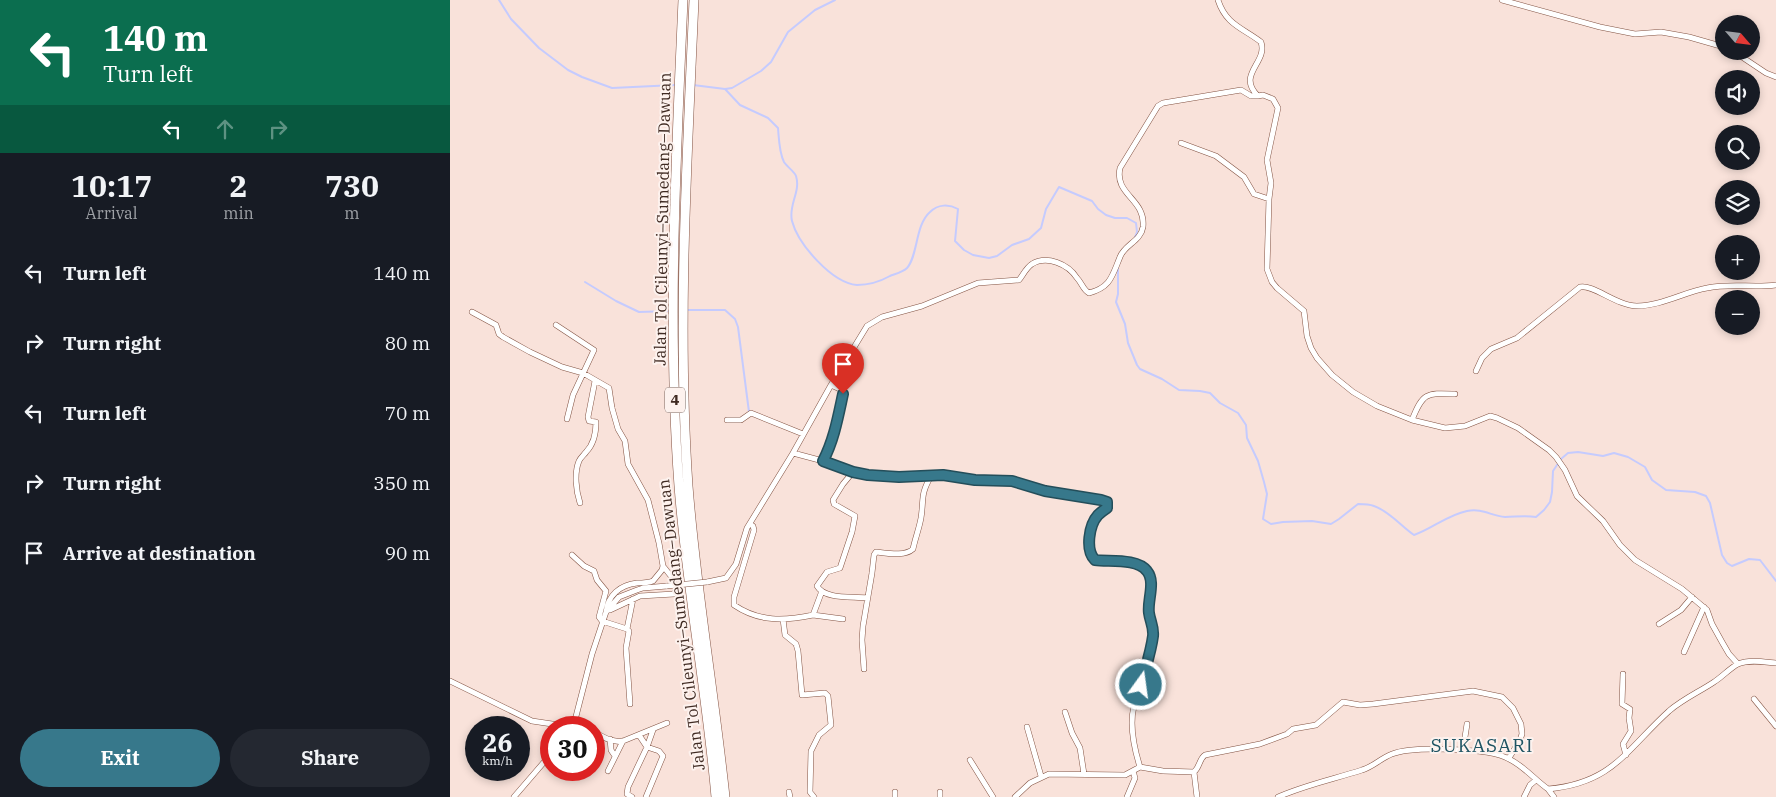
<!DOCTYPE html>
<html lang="en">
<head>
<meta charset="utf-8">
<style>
	body { margin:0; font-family:"IBM Plex Serif",serif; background:#242831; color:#f1f3f6; height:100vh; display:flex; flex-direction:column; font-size:19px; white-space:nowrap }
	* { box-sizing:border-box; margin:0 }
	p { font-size:16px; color:#9ea1a6 }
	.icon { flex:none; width:28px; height:28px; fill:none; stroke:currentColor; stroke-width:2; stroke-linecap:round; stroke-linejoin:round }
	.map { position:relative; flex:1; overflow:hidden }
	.details { display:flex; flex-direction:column; background:#171b24; width:450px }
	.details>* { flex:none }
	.guide { background:#0b6e4f; color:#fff; overflow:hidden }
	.needle { width:32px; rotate:118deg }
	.tools { position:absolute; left:1265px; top:15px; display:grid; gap:10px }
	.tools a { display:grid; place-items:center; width:45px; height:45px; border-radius:50%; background:#171b24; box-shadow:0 2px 8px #0003; font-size:25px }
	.speed { position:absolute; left:15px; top:716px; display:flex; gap:10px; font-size:25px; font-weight:700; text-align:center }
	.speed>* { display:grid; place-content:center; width:65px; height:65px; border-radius:50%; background:#171b24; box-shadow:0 2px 8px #0003; line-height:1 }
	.speed small { font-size:12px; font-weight:400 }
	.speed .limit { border:8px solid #d22; background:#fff; color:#111 }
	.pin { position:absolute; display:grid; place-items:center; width:42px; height:42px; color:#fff; margin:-51px -21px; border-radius:50% 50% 50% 0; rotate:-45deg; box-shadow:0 0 5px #0007 }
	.pin .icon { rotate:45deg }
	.me { position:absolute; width:55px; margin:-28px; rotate:14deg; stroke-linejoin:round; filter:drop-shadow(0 0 4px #0008) }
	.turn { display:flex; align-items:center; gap:18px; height:105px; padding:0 20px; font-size:22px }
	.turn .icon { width:65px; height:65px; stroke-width:2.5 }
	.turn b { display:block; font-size:35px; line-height:42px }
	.lanes { display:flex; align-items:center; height:48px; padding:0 20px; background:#0003; justify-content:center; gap:25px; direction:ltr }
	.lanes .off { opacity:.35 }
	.eta { display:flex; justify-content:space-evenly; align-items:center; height:85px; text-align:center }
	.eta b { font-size:30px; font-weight:700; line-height:35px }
	.cta { display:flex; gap:10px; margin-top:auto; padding:10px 20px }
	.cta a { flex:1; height:58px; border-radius:30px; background:#37788b; color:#fff; font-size:20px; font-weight:700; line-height:58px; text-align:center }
	.cta a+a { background:#242831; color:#f1f3f6 }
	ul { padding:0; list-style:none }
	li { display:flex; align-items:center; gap:15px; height:70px; padding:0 20px }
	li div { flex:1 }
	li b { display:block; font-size:19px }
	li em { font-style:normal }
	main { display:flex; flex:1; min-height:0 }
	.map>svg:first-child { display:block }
</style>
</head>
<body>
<main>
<section class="details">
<div class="guide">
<div class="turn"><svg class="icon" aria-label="left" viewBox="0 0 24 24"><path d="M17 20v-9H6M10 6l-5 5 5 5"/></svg><div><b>140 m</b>Turn left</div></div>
<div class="lanes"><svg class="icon" aria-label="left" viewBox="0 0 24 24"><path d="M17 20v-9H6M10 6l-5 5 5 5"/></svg><svg class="icon off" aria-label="ahead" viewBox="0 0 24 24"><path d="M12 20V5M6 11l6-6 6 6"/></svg><svg class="icon off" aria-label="right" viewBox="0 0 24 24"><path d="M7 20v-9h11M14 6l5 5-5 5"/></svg></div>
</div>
<div class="eta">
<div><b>10:17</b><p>Arrival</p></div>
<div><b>2</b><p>min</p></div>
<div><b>730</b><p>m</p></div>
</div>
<ul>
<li><svg class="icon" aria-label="left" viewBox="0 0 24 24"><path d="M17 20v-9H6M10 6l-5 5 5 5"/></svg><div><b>Turn left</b></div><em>140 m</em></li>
<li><svg class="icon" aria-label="right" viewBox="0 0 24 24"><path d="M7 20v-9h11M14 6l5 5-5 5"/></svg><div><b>Turn right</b></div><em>80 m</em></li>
<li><svg class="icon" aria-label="left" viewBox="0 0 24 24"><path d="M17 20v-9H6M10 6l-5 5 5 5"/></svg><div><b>Turn left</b></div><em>70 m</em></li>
<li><svg class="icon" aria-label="right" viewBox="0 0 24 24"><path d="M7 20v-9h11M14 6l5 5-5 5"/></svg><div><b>Turn right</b></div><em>350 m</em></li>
<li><svg class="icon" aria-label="arrive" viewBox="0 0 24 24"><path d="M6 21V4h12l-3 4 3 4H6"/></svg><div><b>Arrive at destination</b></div><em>90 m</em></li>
</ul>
<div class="cta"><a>Exit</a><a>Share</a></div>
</section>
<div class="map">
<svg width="1326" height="797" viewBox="0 0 1326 797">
	<rect width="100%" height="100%" fill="#f9e2da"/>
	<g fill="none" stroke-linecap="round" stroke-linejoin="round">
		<path stroke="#c5cbfe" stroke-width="2" d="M49,0l12,19 28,29 29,22 14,7 30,11 63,-3
			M243,85l32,4 7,-1 29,-17 10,-9 17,-30 27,-22 20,-10
			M275,89l15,16 28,13 10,10c1,11 1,24 6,34 3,5 10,9 12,14 5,16 -8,29 -4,45 6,23 40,62 65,64 11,0 24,-4 33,-9 5,-2 13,-4 17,-8 11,-12 8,-43 23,-56 8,-8 19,-8 28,-3l-3,32 9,9 9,5 16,3 8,-2 15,-11 17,-6 12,-11 5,-19 13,-22 33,14 6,8 8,6 9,3h12l9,5 1,9 -2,5
			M668,266v28l-2,8 9,22 3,19 9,22 3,4 22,10 17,11 21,1 10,2 10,10 18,10 8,12 1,13 11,23 6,21 3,12 -4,25 8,5 12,-2 29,-1 19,3 8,-5 19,-15c5,0 11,0 16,2 15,5 27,20 40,29 18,-6 33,-20 53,-24 16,-3 24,5 38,6 10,0 20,-2 31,0l8,-7 6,-8 2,-10 1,-21 8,-12 7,-6 10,-1 25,4 11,-3 14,4 17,10 7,13 14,10 29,2 11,4 4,7 12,52 5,8 5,3 17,-7 11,1 16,21
			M135,282l31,19 23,11 31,-1
			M237,310h38l10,9 3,8 11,85"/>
		<defs>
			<path id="minor" d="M768,0c8,25 25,28 43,42 7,21 -25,32 -3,54l5,-1 10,4 5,9 -11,52 4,23 -2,16 -2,70 5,13 5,6 27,23 3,25 4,12 6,10 15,17 21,17 24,14 35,14 33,8 20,-2 25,-10 7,2 21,10 31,22 7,7 9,13 12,26 26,25 17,24 15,15 47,29 25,21 5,14 10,18 7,12 9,10
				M1052,0l98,27 35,7 26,-2 28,5 35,10
				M1283,51l33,22 10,4
				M731,143l35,13 28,21 10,17 15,5
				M22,312l24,13 3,9 4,3 27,15 32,15 21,6 26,15 3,20 6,21 7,12 3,23 20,36 11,43 4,23 -1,4 -9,11c-5,2 -10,2 -16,2 -17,2 -29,12 -31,29
				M106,325l38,25 -21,45 -6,24
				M1026,371l6,-13 9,-9 26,-11 63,-51c13,-3 37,19 57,19 24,0 47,-14 70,-18 23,-5 46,0 69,-3
				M277,420h14l10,-7 52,21
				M962,420c11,-28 15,-27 43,-26
				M343,453l30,8 30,11
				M373,461l7,-14 13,-53 -1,-4 -11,-5
				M130,503c-4,-12 -6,-30 -1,-42 2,-4 5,-6 7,-9 8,-8 10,-19 10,-30l-7,-1 -1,-4 7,-36
				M300,524l3,2 1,4 -20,67v8c25,17 50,16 79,10l9,-24
				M122,555l12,11 10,5 3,9 9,11 -7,26 3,4 25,8 2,2 -3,17 4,56
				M213,566l11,14
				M257,582l19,-4 10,-14 11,-36 46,-75 38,-68 36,-59 15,-9 40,-11 56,-23 41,-3c4,-5 7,-12 13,-16 15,-9 36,0 45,14 5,5 6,12 12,15 22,-6 23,-17 31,-36 4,-12 21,-16 23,-30 3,-28 -29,-32 -23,-59l38,-62 5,-3 78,-13 10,6h6
				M417,598c-14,-2 -42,2 -50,-12l10,-14 13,-4 12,-36 3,-16 -21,-12 -1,-4 10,-16 10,-12 15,3 31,2 44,-2 32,5 37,1 33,10 56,8 6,3v6c-10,7 -17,15 -17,29 0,6 -1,14 2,19 4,8 26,4 34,6 7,1 15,5 21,9 5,13 2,26 2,39 0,9 5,16 4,26 -3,24 -13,47 -19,70 -5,20 0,42 6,61
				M160,610l30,-14 34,-2 2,-4
				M363,615l30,4
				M333,619l2,16 11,9 2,7 4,44 23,-2 3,3 3,29 -12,10 -8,16 -1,41 4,5
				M1209,624l22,-14 11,-13
				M177,629l6,-30
				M1234,652l20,-45
				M414,669l-2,-29 1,-14 9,-53 2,-18 2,-3c11,1 28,5 37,-3 2,-10 6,-20 8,-31 3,-19 -1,-23 10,-42
				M1173,674l-1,30 8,5 -1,9 2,13 -8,13 3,11
				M0,681l82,40 47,7
				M1304,699l22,27
				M615,712l7,21 8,15 4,26
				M577,727l14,49
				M123,728l19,-74 14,-42 13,-15 18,-7 6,-2 24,-2
				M144,732c9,5 19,11 29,9l44,-18
				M189,735l8,12 12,4 4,5 -17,41
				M160,739l1,11 4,6
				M1013,750l4,-26
				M520,760l23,37
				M158,771l15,-30
				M744,772l3,25
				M1098,789l6,8
				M339,792l1,5
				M445,792v5
				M490,792v5
				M64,797l37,-43
				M182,797l-5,-3 1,-7 19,-40 6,-17
				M565,797l15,-14 19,-9 76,1 15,-8 23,4 31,1c6,-5 5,-13 11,-17l55,-11 27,-10 6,-5 23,-4 27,-23 17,3 13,-1 100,-13 29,6 11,11 8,16 1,10 -2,6 -11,18
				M677,797l8,-19 -2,-7
				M828,797c27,-12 56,-18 84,-27 11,-3 19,-12 30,-16 21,-8 98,-6 117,5 15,7 26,21 39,30 65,-6 78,-39 121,-78 14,-12 30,-19 45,-29 8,-5 16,-14 24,-18 11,-5 27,-2 38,-1
				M1074,797l6,-12 6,-5"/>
			<path id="motorway" d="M233,0c-7,162 -16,324 -4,486 8,104 28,207 37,311
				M244,0c-7,162 -17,324 -6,486 8,104 26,207 37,311"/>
		</defs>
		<use href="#minor" stroke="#835343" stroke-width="6"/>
		<use href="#motorway" stroke="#835343" stroke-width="10"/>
		<use href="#minor" stroke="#fff" stroke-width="5"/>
		<use href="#motorway" stroke="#fff" stroke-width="9"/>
		<defs>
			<path id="minor-bridge" d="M217,586l40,-4"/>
		</defs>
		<use href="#minor-bridge" stroke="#835343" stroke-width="6" stroke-linecap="butt"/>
		<use href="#minor-bridge" stroke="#fff" stroke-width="5"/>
	</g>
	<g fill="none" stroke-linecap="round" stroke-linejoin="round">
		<defs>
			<path id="route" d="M393,394c-5,23 -9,46 -20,67l30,11 15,3 31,2 44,-2 32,5 37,1 33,10 56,9 6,2v6c-3,2 -6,4 -9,7 -9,10 -13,35 -3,45 14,2 42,-2 52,11 9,11 0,30 2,42 1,8 5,14 4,23 -2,16 -8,33 -12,49"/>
		</defs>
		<use href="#route" stroke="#244e5a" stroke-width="12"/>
		<use href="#route" stroke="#37788b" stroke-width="9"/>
	</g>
	<g text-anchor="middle" stroke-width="4" stroke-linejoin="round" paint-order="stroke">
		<rect fill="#fdf2ee" stroke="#78665f" stroke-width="1" x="215" y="387.5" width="20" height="25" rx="4"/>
		<g font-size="15" font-weight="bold" fill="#3f2a22">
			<text x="225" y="405">4</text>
		</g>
		<g font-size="16" fill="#3f2a22" stroke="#fdf2ee">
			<text transform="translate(212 219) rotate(-89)" y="6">Jalan Tol Cileunyi–Sumedang–Dawuan</text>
			<text transform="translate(231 625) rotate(-97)" y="6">Jalan Tol Cileunyi–Sumedang–Dawuan</text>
		</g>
		<g font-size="19" letter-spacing="1" fill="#1f5463" stroke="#fdf2ee">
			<text x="1032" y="752">SUKASARI</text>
		</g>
	</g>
</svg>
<div class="tools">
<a><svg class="needle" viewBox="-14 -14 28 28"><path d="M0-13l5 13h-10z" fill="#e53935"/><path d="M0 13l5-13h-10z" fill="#9ea1a6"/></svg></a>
<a><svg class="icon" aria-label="sound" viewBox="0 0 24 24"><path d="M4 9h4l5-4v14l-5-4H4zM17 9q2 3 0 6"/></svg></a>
<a><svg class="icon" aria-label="search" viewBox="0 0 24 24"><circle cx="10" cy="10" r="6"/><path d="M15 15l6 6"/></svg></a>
<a><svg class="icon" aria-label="layers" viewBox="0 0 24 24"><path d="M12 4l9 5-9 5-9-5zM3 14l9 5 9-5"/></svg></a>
<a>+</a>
<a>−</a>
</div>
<div class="speed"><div>26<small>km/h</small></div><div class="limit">30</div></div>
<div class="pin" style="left:393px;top:394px;background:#d93025"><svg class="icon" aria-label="arrive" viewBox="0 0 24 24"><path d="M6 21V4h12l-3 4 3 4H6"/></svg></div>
<svg class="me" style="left:691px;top:685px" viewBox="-20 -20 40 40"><circle r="17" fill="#37788b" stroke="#fff" stroke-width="3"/><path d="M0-11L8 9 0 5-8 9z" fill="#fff"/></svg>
</div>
</main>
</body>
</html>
